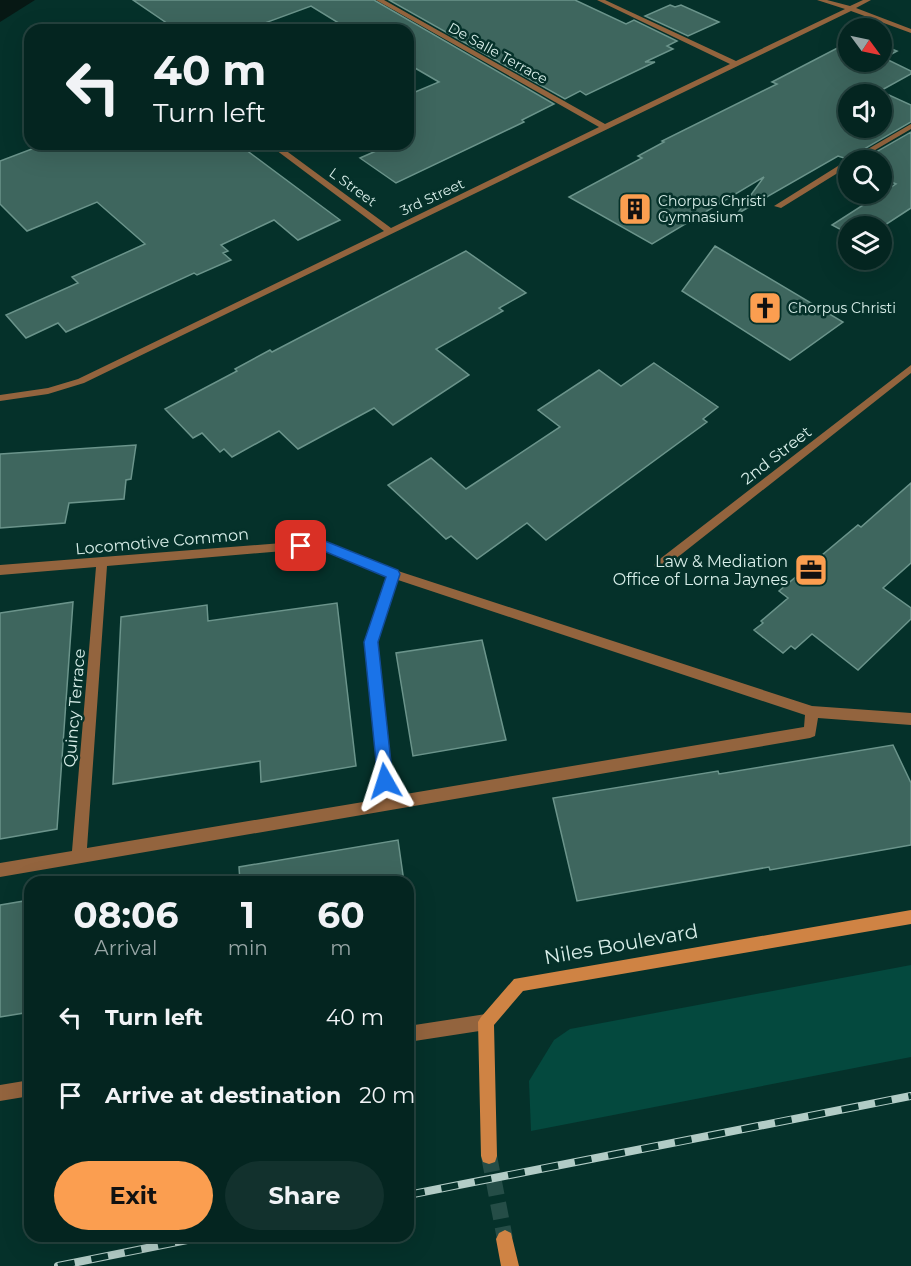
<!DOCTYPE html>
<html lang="en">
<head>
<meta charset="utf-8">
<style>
	body { margin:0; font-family:Montserrat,sans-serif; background:#12312d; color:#f1f3f6; height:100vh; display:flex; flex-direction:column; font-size:22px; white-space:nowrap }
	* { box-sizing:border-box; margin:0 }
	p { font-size:20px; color:#97a5a5 }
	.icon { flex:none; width:33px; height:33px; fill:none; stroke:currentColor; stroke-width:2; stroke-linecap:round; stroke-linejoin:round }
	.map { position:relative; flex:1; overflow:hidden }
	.drawer { position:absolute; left:24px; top:876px; width:390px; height:366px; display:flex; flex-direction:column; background:#042520; border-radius:18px; box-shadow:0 6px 24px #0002,0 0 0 2px #25423e }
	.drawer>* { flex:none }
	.hud { position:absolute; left:24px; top:24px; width:390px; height:126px; border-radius:18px; box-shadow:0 6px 24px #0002,0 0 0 2px #25423e; background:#042520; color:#f1f3f6; overflow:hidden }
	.needle { width:39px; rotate:123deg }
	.controls { position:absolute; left:838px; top:18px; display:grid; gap:12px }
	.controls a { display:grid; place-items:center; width:54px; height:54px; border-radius:50%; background:#042520; box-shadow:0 6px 24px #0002,0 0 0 2px #25423e; font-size:30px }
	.pin { position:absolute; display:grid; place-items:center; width:51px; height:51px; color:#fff; margin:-26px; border-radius:12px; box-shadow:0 3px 9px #0006 }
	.me { position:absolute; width:66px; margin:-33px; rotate:354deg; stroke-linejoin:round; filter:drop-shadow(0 0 4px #0008) }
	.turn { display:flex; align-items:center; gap:21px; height:126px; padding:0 30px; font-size:27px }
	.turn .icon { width:78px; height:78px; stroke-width:2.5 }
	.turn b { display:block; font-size:42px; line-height:51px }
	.eta { display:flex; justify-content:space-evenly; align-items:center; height:102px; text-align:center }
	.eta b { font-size:36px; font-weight:700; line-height:42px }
	.button { display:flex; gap:12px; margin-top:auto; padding:12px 30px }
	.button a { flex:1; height:69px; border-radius:36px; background:#fb9e50; color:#111; font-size:24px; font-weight:700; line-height:69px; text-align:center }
	.button a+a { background:#12312d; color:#f1f3f6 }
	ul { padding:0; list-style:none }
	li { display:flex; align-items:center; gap:18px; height:78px; padding:0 30px }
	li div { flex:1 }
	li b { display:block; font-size:22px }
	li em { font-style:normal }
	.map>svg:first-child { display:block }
</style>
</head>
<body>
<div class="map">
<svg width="911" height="1266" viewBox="0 0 911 1266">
	<rect width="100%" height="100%" fill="#05312a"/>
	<path fill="#04493e" d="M911,965v92l-380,74 -2,-50 25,-41 16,-11z"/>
	<path fill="#071814" d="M0,0h35l-35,22z"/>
	<path fill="#3e665e" stroke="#6b948b" stroke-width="1.5" fill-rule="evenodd" d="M133,0h241l180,104 -32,16 2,2 -128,61 -36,-25 32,-14h16v-49l31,-13 -31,-18v-34h-58l-39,-24 -65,24h-69z
		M389,0h186l51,24 8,-4 43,21 -10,5 6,3 -28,13h10l-69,33 -6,-4 -15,8z
		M670,5l5,2 6,-2 38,17 -31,14 -43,-20z
		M849,42v20h33v-17l15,6 -13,7 27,13v3l-31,17 31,14v17l-64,37 -9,-3 -101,58 27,-37 -112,67 -83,-47 73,-39 -4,-2 26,-14 -2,-1 115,-57 -5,-2zM849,94h33v34h-33z
		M911,132v76l-29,19 -33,-1v8l-17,-9 64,-41 -14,-6v-18h-20z
		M45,144h168l5,3 7,-3h13l102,76 -42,20 -24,-20 -53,25 7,6 -5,2 8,7 -34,15 -3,-2 -128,59 -8,-9 -32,15 -20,-23 72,-32 -6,-6 73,-33 -48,-42 -70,29 -27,-27v-43z
		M715,246l128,76 -53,38 -108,-69z
		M466,251l60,42 -27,15 4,3 -67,38 33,26 -76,50 -19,-17 -76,41 -19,-18 -47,26 -8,-8 -4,3 -18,-19 -9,5 -28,-29 72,-38 -2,-2 35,-19 2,2z
		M654,363l64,44 -15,12 4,3 -161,118 -19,-17 -50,36 -26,-23 -5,3 -58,-54 43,-27 35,31 94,-62 -22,-17 61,-40 22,16z
		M136,445l-5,34 -5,1 -2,19 -55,4 -4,20 -65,5v-74z
		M911,483v80l-28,25 28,20v11l-53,51 -46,-36 -17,15 -4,-3 -8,7 -29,-23 9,-7 -2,-2 27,-23 -9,-7 79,-66 3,2z
		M73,602l-16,227 -57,10v-226z
		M337,603l19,163 -95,16 -1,-21 -147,23 8,-167 86,-12 1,16z
		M482,640l24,100 -93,16 -17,-103z
		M893,745l18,38v62l-141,25 -1,-3 -192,34 -24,-103 165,-27 1,3z
		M398,840l6,42h-164l-1,-15z
		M30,900v112l-30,5v-112z"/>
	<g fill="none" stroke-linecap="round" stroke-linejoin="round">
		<path stroke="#254d47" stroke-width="16" stroke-dasharray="16 8" stroke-linecap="butt" d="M489,1156l16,83"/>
		<path fill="#93643e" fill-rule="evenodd" d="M911,124v5l-53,31h-9z
			M846,161h3v5l-68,42 -7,-2z"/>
		<path fill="#93643e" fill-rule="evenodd" d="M376,0h8l221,124 125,-60 -133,-64h8l131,61 109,-52 -28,-9h10l23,6 13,-6h8l-15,8 55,21v4l-60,-22 -767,372 -36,11 -48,7v-6l48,-7 30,-9 306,-148 -116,-87h9l114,84 208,-101z
			M911,365v8l-247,195h-8l-2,-3 2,-3z
			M320,540l78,31 414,135 99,7v12l-93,-7 -3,18 -5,2 -810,139v-14l72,-12 24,-284 -96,8v-10zM319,548l68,28 -22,67 16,156 -294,49 20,-282zM398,580l407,135 -1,12 -410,69 -17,-153z
			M486,1014l5,3 3,5 -3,5 -5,3 -78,12v-16z
			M30,1080v16l-30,5v-16z"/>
		<path fill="#cf8344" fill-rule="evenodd" d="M911,910v14l-388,67 -29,34 3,131 -2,6 -6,2 -6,-2 -2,-6 -3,-134 3,-5 33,-38z
			M505,1230l6,3 8,33h-18l-5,-27 3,-6z"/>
		<defs>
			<path id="rail" d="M408,1195l503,-99
				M58,1266l149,-30"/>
		</defs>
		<use href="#rail" stroke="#b2ccc6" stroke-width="8"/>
		<use href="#rail" stroke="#05312a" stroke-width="6" stroke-dasharray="17" stroke-linecap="butt"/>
	</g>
	<path fill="#1a73e8" stroke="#114b97" stroke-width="1.5" d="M320,539l78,31 2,4 -22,68 15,139 -2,5 -6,2 -5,-2 -2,-5 -14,-139 22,-65 -67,-28 -18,2 -6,-5 6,-6z"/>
	<defs>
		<symbol id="building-square" viewBox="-11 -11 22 22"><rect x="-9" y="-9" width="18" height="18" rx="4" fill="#fb9e50" stroke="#05312a"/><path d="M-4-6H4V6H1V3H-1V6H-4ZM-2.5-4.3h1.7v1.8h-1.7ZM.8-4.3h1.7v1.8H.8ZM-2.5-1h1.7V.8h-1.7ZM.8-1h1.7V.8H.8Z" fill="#111"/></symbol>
		<symbol id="church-square" viewBox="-11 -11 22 22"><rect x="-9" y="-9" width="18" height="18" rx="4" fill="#fb9e50" stroke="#05312a"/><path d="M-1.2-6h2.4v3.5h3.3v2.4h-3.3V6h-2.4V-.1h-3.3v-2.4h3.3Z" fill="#111"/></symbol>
		<symbol id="office-square" viewBox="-11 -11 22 22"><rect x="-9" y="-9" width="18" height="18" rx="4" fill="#fb9e50" stroke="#05312a"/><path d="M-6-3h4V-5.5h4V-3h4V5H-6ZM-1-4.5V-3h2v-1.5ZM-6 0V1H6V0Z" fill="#111"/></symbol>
	</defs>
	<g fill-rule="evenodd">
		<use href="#building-square" x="616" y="190" width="38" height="38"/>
		<use href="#church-square" x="746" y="289" width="38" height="38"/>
		<use href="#office-square" x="792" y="551" width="38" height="38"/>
	</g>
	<g text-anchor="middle" stroke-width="5" stroke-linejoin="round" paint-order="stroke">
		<g font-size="14" fill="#d8eee9" stroke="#05312a">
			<text transform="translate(498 53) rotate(29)" y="5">De Salle Terrace</text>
			<text transform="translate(353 187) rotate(36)" y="5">L Street</text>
			<text transform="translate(432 197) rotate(-25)" y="5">3rd Street</text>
		</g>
		<g font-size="14" fill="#d8eee9" stroke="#05312a" text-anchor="start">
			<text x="658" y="206">Chorpus Christi<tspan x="658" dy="16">Gymnasium</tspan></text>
			<text x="788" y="313">Chorpus Christi</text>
		</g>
		<g font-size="16" fill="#d8eee9" stroke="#05312a">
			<text transform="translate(776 455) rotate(-38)" y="6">2nd Street</text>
			<text transform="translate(162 541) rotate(-5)" y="6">Locomotive Common</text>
			<text transform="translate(74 708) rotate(-85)" y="6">Quincy Terrace</text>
		</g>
		<g font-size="16" fill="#d8eee9" stroke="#05312a" text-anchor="end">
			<text x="788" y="567">Law &amp; Mediation<tspan x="788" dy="18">Office of Lorna Jaynes</tspan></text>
		</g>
		<g font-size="20" fill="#d8eee9" stroke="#05312a">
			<text transform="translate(621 944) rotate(-10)" y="7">Niles Boulevard</text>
		</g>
	</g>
</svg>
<div class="controls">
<a><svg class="needle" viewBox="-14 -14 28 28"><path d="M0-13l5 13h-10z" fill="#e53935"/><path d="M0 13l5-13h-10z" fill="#97a5a5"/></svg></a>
<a><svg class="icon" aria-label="sound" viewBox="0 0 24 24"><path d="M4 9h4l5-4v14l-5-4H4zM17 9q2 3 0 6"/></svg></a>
<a><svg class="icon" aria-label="search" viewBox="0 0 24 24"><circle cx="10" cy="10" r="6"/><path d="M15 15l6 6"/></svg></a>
<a><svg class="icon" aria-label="layers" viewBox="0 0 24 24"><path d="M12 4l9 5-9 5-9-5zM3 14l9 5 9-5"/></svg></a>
</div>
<div class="pin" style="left:301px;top:546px;background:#d93025"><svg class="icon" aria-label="arrive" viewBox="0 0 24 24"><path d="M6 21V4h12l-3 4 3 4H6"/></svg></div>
<svg class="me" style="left:385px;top:781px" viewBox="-20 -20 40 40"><path d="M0-17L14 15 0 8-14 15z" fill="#1a73e8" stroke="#fff" stroke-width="4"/></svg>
<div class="hud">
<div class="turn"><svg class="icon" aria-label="left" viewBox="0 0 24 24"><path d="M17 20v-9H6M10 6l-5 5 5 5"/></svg><div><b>40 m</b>Turn left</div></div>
</div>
<section class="drawer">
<div class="eta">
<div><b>08:06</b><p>Arrival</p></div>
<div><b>1</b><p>min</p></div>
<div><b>60</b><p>m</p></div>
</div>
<ul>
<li><svg class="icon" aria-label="left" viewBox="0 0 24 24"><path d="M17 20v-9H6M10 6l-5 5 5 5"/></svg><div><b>Turn left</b></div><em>40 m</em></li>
<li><svg class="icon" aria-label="arrive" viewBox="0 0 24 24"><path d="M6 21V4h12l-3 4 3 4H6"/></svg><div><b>Arrive at destination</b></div><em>20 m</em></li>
</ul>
<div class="button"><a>Exit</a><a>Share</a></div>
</section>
</div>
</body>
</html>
